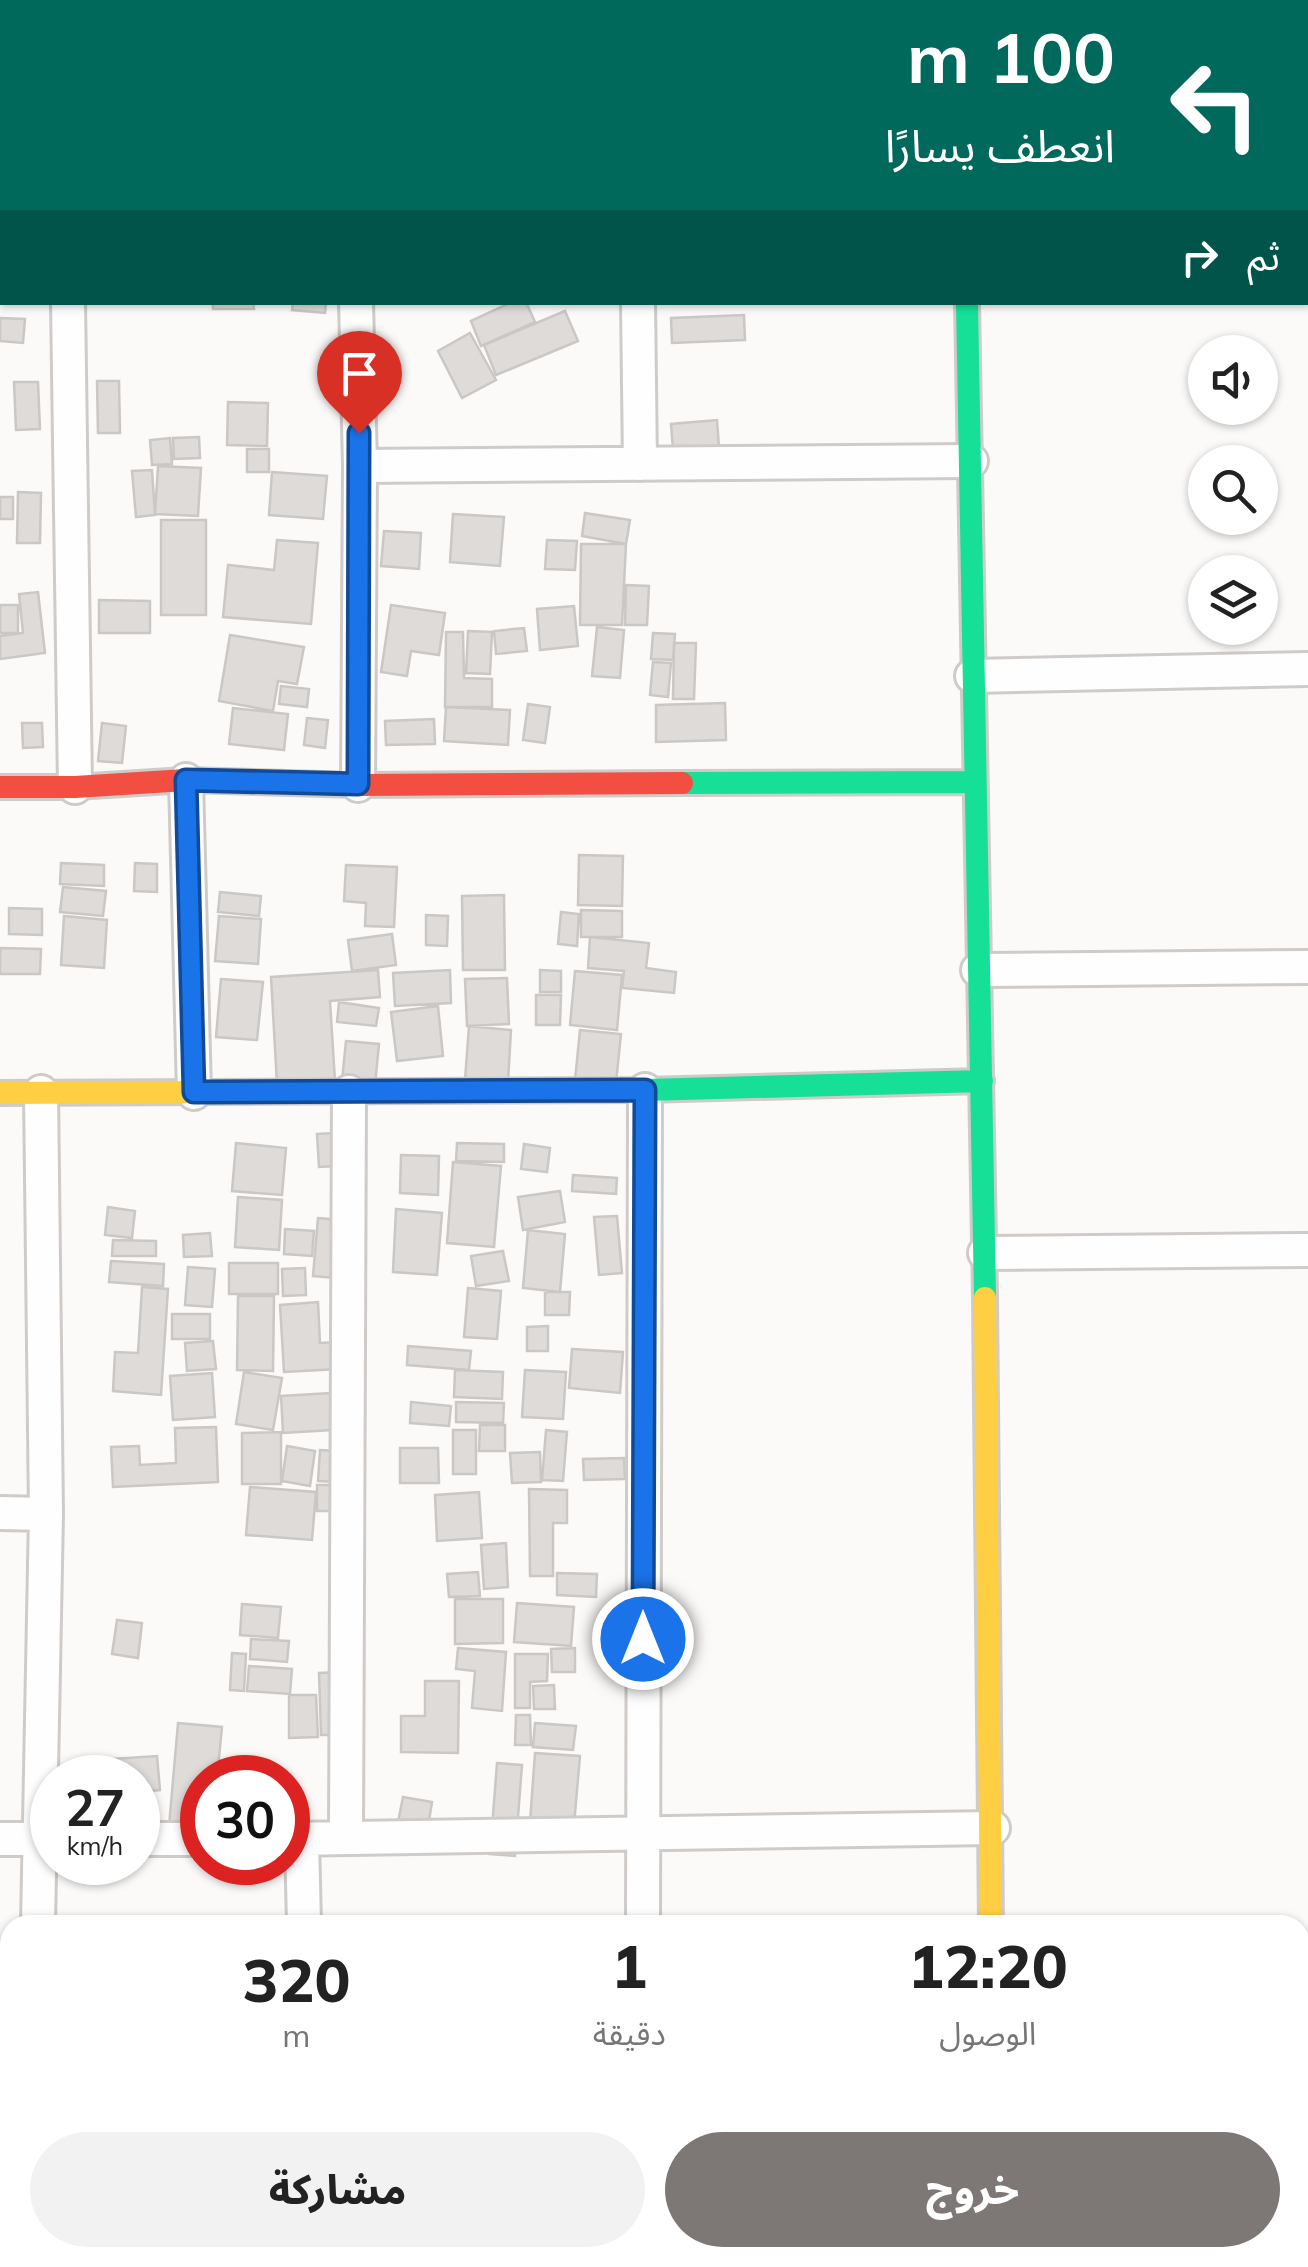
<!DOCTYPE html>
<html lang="ar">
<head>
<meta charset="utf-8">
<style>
	body { margin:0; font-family:Mulish,"Noto Sans Arabic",sans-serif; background:#f2f2f2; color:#222; direction:rtl; height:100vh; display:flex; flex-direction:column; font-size:38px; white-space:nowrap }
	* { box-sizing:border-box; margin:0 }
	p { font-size:32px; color:#767676 }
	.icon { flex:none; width:55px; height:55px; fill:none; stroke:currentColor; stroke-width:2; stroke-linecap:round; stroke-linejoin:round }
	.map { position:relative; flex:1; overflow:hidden; direction:ltr }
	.drawer { position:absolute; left:0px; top:1915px; width:1310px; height:352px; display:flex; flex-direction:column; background:#fff; border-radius:30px 30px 0 0; box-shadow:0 2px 8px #0004; direction:rtl }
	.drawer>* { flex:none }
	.hud { position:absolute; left:0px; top:0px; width:1310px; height:305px; box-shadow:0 2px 8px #0004; direction:rtl; background:#00695c; color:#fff; overflow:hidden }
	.tools { position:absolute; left:1188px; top:335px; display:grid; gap:20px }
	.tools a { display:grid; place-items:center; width:90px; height:90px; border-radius:50%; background:#fff; box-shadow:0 2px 8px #0004; font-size:50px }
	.speed { position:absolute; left:30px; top:1755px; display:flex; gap:20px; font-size:50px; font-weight:700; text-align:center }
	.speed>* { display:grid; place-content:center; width:130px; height:130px; border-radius:50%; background:#fff; box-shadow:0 2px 8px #0004; line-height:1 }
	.speed small { font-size:25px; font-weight:400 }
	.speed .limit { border:15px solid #d22; background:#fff; color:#111 }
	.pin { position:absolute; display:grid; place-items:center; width:85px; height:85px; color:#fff; margin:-102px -42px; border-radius:50% 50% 50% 0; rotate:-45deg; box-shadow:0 0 10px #0007 }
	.pin .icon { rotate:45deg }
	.me { position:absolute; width:110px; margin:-55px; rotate:0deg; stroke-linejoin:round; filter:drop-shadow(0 0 8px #0008) }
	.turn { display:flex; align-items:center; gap:35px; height:210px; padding:0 30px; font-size:45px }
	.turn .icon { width:130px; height:130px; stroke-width:2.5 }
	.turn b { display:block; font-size:70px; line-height:85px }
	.then { display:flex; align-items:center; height:95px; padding:0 30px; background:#0003; gap:20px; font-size:38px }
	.eta { display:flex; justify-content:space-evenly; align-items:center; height:170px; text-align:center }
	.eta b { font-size:60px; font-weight:800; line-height:70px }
	.action { display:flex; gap:20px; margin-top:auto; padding:20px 30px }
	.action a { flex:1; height:115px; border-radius:60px; background:#7d7775; color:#fff; font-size:40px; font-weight:800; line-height:115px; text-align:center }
	.action a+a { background:#f2f2f2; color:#222 }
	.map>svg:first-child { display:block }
</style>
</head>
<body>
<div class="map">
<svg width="1308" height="2267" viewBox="0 0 1308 2267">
	<rect width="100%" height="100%" fill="#fcfaf8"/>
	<path fill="#dfdbd8" stroke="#cbc7c4" stroke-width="2.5" d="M213,302h40l1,7h-41z
		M293,302h33l-1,11 -33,-3z
		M512,302h14l9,20 -54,24 -10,-25z
		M565,311l13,30 -82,34 -12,-30z
		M744,315l1,25 -73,3 -1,-25z
		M0,318l25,1 -2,24 -23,-2z
		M470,333l26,47 -34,18 -24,-47z
		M97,381h22l1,52h-22z
		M14,382h24l2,47 -24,1z
		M228,402l40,1 -1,43 -40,-1z
		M717,420l2,27 -46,3 -2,-26z
		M199,437l1,21 -26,1 -1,-21z
		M170,438l2,26 -20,1 -2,-25z
		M247,449h22v23h-22z
		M158,466l43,2 -3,48 -43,-2z
		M152,470l3,45 -19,2 -4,-46z
		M272,472l55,4 -4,43 -54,-4z
		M18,492l23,1 -1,50h-23z
		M0,497h13v22h-13z
		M585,513l45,7 -4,24 -44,-8z
		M453,514l51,3 -4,49 -50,-4z
		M161,520h45v95h-45z
		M384,531l37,2 -2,36 -38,-3z
		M277,540l41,3 -7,81 -88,-7 5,-52 46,5z
		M547,540l30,1 -2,29 -30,-1z
		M581,544h45l-4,81h-42z
		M626,585l23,1 -2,39h-22z
		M38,592l7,61 -45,6v-23l23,-3 -4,-39z
		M99,600l51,1v32h-51z
		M0,605h18v28h-18z
		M391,605l54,8 -6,42 -28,-4 -4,25 -26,-4z
		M574,606l4,40 -38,4 -3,-41z
		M597,627l27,3 -4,48 -28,-2z
		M524,628l3,23 -31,3 -2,-23z
		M468,631l24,1 -2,42 -24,-1z
		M446,632h17l1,46 28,1v28h-47z
		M653,633l22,1 -2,26 -22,-1z
		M230,635l74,12 -7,37 -19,-3 -5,30 -54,-10z
		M674,643h22l-2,56h-21z
		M653,662l18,1 -3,34 -18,-2z
		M281,686l28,3 -2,18 -28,-3z
		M725,703l1,37 -70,2v-37z
		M528,704l22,3 -5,36 -22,-3z
		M446,707l64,3 -2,35 -64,-4z
		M233,708l55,6 -4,36 -55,-6z
		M307,718l21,2 -3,28 -21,-3z
		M434,719l1,25 -49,1 -1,-24z
		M22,723h20l1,24 -20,1z
		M102,723l24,3 -4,37 -24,-2z
		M579,855l44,1 -1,50 -44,-1z
		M61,863l43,2v21l-44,-2z
		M135,863l22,1v28l-23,-1z
		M346,865l51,2 -3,60 -29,-1 1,-23 -22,-2z
		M63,887l43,4 -3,25 -43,-4z
		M220,892l41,4 -2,20 -41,-4z
		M504,895l1,75h-42l-1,-74z
		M9,908l33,1v26l-33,-1z
		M581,910l41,1v26h-41z
		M561,912l18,2 -2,32 -19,-2z
		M426,915l22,1 -1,30 -21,-1z
		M64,916l43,4 -3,48 -43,-3z
		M219,916l42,3 -3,45 -43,-3z
		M392,934l4,31 -44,6 -4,-31z
		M590,937l59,6 -3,25 30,4 -2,21 -52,-5 2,-17 -36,-3z
		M0,948l41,1 -1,25h-40z
		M378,970l2,27 -50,4 5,80 -58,3 -6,-107z
		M450,970l1,33 -56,3 -2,-33z
		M540,970l21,1v21h-21z
		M575,971l47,4 -5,55 -47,-5z
		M507,978l2,46 -42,2 -2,-47z
		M221,979l42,3 -6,58 -41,-3z
		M536,995h25l-1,30h-24z
		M339,1002l40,6 -3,18 -39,-4z
		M438,1006l5,50 -46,5 -6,-49z
		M469,1026l42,4 -3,52 -43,-2z
		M580,1030l41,4 -5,49 -41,-3z
		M346,1041l33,3 -4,41 -33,-4z
		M336,1133l2,33 -19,1 -2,-33z
		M236,1143l50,5 -4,47 -50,-4z
		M457,1143l47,1v18l-48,-1z
		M524,1144l26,4 -3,24 -26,-3z
		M401,1155l38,1 -1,39 -38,-2z
		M453,1162l48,4 -7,81 -47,-4z
		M573,1175l44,3 -1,16 -44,-3z
		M560,1191l5,31 -42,8 -5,-33z
		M238,1197l44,3 -3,50 -44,-3z
		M108,1207l27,4 -3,27 -27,-3z
		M396,1209l46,4 -5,62 -44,-3z
		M617,1216l5,57 -23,2 -5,-58z
		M318,1218l22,2 -5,58 -22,-2z
		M285,1229l29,2 -2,25 -28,-2z
		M528,1230l37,4 -5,58 -37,-4z
		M210,1233l2,23 -28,1 -1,-22z
		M113,1240l43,1v15h-44z
		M503,1251l6,30 -33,5 -5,-30z
		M111,1261l53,3 -1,22 -54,-4z
		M229,1263h49v31h-49z
		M188,1267l27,2 -3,38 -27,-2z
		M305,1268l1,27 -23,1 -1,-27z
		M142,1287l26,2 -7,106 -48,-4 2,-39 23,1z
		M468,1288l33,3 -4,48 -33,-2z
		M545,1292h25l-1,23h-24z
		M238,1296h36l-1,75 -36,-1z
		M318,1302l2,41 17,-1 2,27 -55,3 -4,-67z
		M172,1314h38v25h-38z
		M548,1326v25h-21v-24z
		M213,1341l3,28 -29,2 -2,-28z
		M408,1346l63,5 -2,19 -62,-5z
		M572,1349l51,3 -3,41 -51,-5z
		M455,1370l48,2 -1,27 -48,-2z
		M525,1370l41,2 -3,47 -41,-2z
		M244,1372l38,6 -9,52 -37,-6z
		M212,1373l3,44 -42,3 -3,-44z
		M330,1393l2,37 -49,3 -2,-37z
		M411,1402l40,4 -2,20 -39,-3z
		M456,1402l48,1 -1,20 -47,-1z
		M480,1425h25v26h-26z
		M216,1427l2,55 -105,5 -2,-40 28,-1 1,19 36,-2 -1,-35z
		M453,1430h23v44h-23z
		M546,1430l21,2 -4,49 -21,-1z
		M281,1432v52h-39v-51z
		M287,1446l28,5 -5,35 -28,-5z
		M400,1448h38l1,35h-39z
		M320,1450l19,1 -2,31 -19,-1z
		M540,1452l1,30 -29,1 -2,-30z
		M624,1458l1,21 -41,1 -1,-21z
		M317,1485h25v26h-25z
		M250,1487l66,5 -4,48 -66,-5z
		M529,1489l38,1v33h-14v53h-23z
		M479,1492l3,46 -45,3 -2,-46z
		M506,1543l2,44 -24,2 -3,-44z
		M478,1572l2,24 -31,1 -2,-23z
		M557,1573l40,1 -1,23 -39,-2z
		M455,1599h48v44l-48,1z
		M517,1603l57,4 -3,39 -57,-4z
		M242,1604l39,3 -3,31 -38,-3z
		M117,1620l25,3 -4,35 -26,-4z
		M251,1639l38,2 -2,21 -37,-3z
		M458,1648l48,4 -4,59 -30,-3 3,-37 -19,-2z
		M575,1648v24h-23l-1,-23z
		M232,1653l14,1 -2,37 -14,-1z
		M515,1654h33l-1,27 -17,1v26h-15z
		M249,1666l43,3 -2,25 -43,-3z
		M340,1672l2,63h-21l-2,-62z
		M425,1681h34l-1,72 -57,-1v-36h24z
		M554,1685l1,24h-21l-1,-23z
		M289,1695h27l2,42 -29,1z
		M516,1715h14l1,30h-16z
		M178,1723l44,4 -5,51h-15v51l-33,-3z
		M535,1723l41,3 -3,24 -40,-3z
		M535,1753l45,3 -6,69 -44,-3z
		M157,1756l3,34 -22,2v-14h-25l-1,-19z
		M497,1763l25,2 -7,91 -25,-2z
		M403,1797l29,5 -4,25 -30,-5z
		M138,1805h17v28h-17z
		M123,2258h45l-1,9h-45z
		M752,2258h46l-1,9h-45z"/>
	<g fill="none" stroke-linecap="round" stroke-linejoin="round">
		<defs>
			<path id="street" d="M65,0v2
				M350,0v2
				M635,0v2
				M239,2l64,-2
				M962,2v-2
				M0,117h2
				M68,302l7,485
				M356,302l4,164 -2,319
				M638,302l2,162
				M360,466l611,-5
				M972,676l336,-7
				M186,780l8,313
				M978,970l330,-3
				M985,1253l323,-3
				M0,1513l46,1
				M346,1838l3,-746
				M0,1839h52
				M138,1839h64
				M288,1839l705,-11
				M302,1839l2,86
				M38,1925l8,-411 -5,-422
				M643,1925l2,-835
				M1300,2165h8
				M312,2258l1,9
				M645,2258l1,9
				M989,2258v9
				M31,2267v-9"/>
			<path id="fast" d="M967,302l18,996
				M682,783l293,-1
				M424,1091l221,-1 337,-9"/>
			<path id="slow" d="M0,1093l424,-2
				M985,1298l6,627"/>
			<path id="jam" d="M0,787h75l111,-7 172,5 324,-2"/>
		</defs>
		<use href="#street" stroke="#cfcbc9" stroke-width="38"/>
		<use href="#fast" stroke="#cfcbc9" stroke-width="28"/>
		<use href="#slow" stroke="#cfcbc9" stroke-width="28"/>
		<use href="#jam" stroke="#cfcbc9" stroke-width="28"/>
		<use href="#street" stroke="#fffefe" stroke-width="32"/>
		<use href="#fast" stroke="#16e098" stroke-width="22"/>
		<use href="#slow" stroke="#ffcf43" stroke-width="22"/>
		<use href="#jam" stroke="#f24e42" stroke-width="22"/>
	</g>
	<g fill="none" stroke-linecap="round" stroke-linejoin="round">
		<defs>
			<path id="route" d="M359,433l-1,351 -172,-4 8,312 451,-2 -2,549"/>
		</defs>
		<use href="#route" stroke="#114b97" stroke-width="25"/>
		<use href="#route" stroke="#1a73e8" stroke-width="18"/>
	</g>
</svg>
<div class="tools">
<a><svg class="icon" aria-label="sound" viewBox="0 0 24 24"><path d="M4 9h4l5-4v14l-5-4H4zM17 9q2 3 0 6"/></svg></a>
<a><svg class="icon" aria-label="search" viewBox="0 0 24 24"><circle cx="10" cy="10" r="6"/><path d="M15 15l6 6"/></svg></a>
<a><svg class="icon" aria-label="layers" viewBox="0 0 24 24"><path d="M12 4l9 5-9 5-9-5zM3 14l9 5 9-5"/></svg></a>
</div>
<div class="speed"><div>27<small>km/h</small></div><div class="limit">30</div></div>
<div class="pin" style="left:359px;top:433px;background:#d93025"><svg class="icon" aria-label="arrive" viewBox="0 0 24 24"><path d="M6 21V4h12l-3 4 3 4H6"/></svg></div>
<svg class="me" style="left:643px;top:1639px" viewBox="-20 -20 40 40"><circle r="17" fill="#1a73e8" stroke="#fff" stroke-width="3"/><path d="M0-11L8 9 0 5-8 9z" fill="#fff"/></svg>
<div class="hud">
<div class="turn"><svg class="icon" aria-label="left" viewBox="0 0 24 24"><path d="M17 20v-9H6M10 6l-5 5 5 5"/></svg><div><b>100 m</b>انعطف يسارًا</div></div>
<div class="then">ثم<svg class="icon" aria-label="right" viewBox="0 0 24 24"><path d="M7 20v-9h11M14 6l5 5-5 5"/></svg></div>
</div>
<section class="drawer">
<div class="eta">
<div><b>12:20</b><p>الوصول</p></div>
<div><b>1</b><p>دقيقة</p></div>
<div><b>320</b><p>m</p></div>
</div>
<div class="action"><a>خروج</a><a>مشاركة</a></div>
</section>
</div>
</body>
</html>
